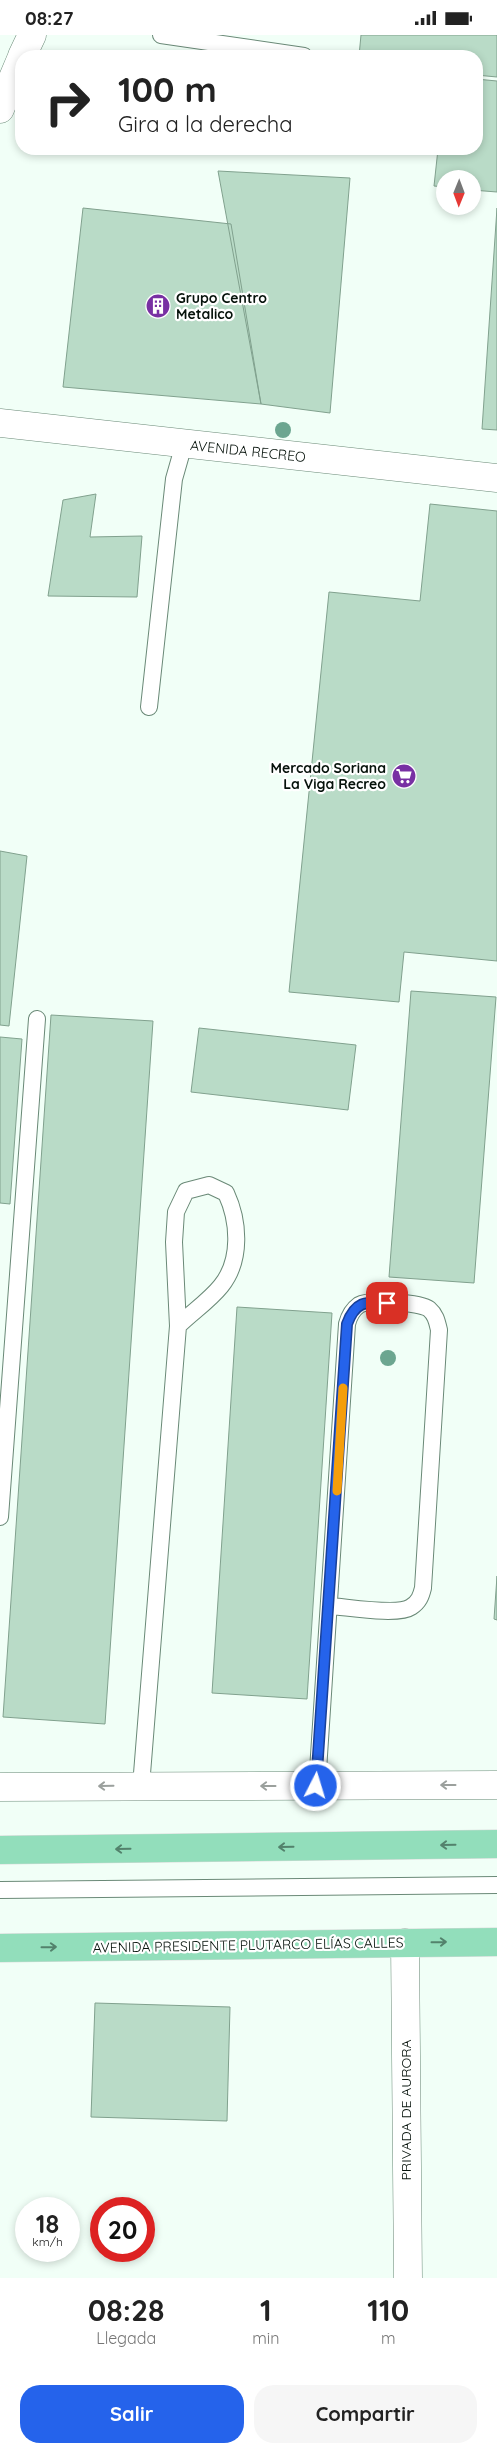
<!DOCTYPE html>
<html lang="es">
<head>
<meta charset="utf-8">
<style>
	body { margin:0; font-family:Quicksand,sans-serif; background:#f6f6f6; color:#222; height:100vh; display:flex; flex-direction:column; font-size:19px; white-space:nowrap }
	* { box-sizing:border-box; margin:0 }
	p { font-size:16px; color:#767676 }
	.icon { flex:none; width:28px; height:28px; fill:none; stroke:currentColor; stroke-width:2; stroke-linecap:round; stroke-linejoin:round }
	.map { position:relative; height:2243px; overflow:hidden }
	.panel { display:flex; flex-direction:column; background:#fff; flex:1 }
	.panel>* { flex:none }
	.guide { position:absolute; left:15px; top:15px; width:468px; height:105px; border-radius:20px; box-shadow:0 2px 8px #0003; background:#fff; color:#222; overflow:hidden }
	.needle { width:32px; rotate:181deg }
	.tools { position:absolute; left:436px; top:135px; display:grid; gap:10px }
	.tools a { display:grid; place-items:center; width:45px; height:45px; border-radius:50%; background:#fff; box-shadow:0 2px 8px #0003; font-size:25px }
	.speed { position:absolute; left:15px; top:2162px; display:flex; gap:10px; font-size:25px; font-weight:700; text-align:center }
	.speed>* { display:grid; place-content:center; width:65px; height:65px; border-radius:50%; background:#fff; box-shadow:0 2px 8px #0003; line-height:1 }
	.speed small { font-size:12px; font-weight:400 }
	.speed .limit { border:8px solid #d22; background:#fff; color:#111 }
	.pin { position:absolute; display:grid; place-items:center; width:42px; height:42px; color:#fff; margin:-21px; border-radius:10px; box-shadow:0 2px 8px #0006 }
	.me { position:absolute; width:55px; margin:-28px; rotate:5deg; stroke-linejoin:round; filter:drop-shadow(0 0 4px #0008) }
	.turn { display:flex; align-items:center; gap:18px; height:105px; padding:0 20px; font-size:22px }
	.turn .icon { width:65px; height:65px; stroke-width:2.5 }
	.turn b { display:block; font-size:35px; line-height:42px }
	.eta { display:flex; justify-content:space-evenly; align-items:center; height:85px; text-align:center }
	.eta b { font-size:30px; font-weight:700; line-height:35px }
	.cta { display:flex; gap:10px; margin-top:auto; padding:10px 20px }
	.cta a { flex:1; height:58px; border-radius:20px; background:#2563eb; color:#fff; font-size:20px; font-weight:700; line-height:58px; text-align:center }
	.cta a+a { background:#f6f6f6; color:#222 }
	.status { display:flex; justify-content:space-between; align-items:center; height:35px; padding:0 25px; background:#fff; direction:ltr }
	.status svg { height:14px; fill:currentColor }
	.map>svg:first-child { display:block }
</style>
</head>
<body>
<div class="status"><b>08:27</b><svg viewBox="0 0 49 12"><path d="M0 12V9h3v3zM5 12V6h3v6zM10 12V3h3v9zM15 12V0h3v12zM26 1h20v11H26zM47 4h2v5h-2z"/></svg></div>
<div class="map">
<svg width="497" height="2243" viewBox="0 0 497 2243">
	<rect width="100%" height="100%" fill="#f1fff7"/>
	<path fill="#b9dbc7" stroke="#81a18e" d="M361,0h136v42l-21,-2v-19h-117z
		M476,44l21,2v111l-25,-2v-11h-27v8l-11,-1 4,-37h38z
		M218,136l132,7 -20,235 -69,-9z
		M83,173l148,16 30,180 -198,-17z
		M497,173v222l-15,-1z
		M96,459l-6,43 52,-1 -5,61 -89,-1 15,-96z
		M430,469l67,7v450l-93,-9 -5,50 -110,-10 40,-400 91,9z
		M0,816l27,5 -18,170 -9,-1z
		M411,956l85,6 -22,286 -85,-6z
		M51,980l102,6 -48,703 -102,-7z
		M199,993l157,17 -8,65 -157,-18z
		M0,1002l22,2 -12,165 -10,-1z
		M237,1272l95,6 -25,386 -95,-6z
		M497,1541v44l-3,-1z
		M95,1968l135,4 -3,114 -136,-4z"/>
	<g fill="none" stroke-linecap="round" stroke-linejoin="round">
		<defs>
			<path id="service" d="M161,0l143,21
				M149,672l25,-228 10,-35
				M0,1482l37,-498
				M141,1751l37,-460 -4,-84 2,-30 10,-21 23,-6 17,8c13,28 16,67 -5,93 -12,15 -30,27 -43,40
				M317,1751l30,-462c2,-8 5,-14 12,-19 10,-6 61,-3 70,4 7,6 8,13 10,21l-16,258c-2,8 -4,14 -12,19 -13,9 -64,0 -81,-1
				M0,1855l497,-5"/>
			<path id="minor" d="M22,21l10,-21
				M0,74l21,-50
				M405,1908l3,335"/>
			<path id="tertiary" d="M0,388l497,55
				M0,1752l497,-2"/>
			<path id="primary" d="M0,1815l497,-6
				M0,1913l497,-6"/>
		</defs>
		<use href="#service" stroke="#6a8977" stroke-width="18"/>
		<use href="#minor" stroke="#6a8977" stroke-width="29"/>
		<use href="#tertiary" stroke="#6a8977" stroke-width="29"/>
		<use href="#primary" stroke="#d7d9d8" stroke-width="29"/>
		<use href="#service" stroke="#fff" stroke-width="16"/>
		<use href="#minor" stroke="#fff" stroke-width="28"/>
		<use href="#tertiary" stroke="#fff" stroke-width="28"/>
		<use href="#primary" stroke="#92debb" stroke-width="28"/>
	</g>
	<g fill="#6ca690">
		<circle cx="283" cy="395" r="8"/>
		<circle cx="388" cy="1323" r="8"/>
	</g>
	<defs><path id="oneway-shaft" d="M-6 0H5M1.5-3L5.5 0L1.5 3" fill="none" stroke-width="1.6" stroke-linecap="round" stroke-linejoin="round" transform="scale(1.25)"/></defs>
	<g stroke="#9ba09d">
		<use href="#oneway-shaft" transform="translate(448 1750) rotate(180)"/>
		<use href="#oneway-shaft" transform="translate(106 1751) rotate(179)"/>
		<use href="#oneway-shaft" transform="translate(268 1751) rotate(180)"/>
	</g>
	<g stroke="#53826c">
		<use href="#oneway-shaft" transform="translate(448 1810) rotate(179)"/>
		<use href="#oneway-shaft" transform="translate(286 1812) rotate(179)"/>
		<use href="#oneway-shaft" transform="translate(123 1814) rotate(179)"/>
		<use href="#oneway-shaft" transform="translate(439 1907) rotate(-1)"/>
		<use href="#oneway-shaft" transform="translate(49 1912) rotate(-1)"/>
	</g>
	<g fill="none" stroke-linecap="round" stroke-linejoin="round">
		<defs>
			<path id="route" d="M316,1751l31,-462c8,-22 18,-23 40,-21"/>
		</defs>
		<use href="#route" stroke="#184099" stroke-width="12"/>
		<use href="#route" stroke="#2563eb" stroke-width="9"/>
		<path stroke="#f59e0b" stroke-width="9" d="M337,1456l6,-103"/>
	</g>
	<defs>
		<symbol id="building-disc" viewBox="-11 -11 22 22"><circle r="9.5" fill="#7830a3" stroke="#fff"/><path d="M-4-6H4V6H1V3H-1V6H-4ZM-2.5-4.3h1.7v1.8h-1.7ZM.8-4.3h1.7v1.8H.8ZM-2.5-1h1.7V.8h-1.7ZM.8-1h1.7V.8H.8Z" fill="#fff"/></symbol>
		<symbol id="supermarket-disc" viewBox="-11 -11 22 22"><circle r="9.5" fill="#7830a3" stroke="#fff"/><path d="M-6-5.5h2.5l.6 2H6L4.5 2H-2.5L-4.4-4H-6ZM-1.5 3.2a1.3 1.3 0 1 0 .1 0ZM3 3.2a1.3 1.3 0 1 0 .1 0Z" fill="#fff"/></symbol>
	</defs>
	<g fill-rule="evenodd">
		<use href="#building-disc" x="144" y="257" width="28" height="28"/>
		<use href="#supermarket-disc" x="390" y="727" width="28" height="28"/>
	</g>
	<g text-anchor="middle" stroke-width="4.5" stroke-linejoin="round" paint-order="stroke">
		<g font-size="14" font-weight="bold" fill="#06120b" stroke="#fff" text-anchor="start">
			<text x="176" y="268">Grupo Centro<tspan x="176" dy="16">Metalico</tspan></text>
			<text x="386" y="738" text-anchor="end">Mercado Soriana<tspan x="386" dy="16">La Viga Recreo</tspan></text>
		</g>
		<g font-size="14" fill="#06120b" stroke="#fff">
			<text transform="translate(248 416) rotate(6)" y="5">AVENIDA RECREO</text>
			<text transform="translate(248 1910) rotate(-1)" y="5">AVENIDA PRESIDENTE PLUTARCO ELÍAS CALLES</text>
			<text transform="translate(406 2075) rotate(-90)" y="5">PRIVADA DE AURORA</text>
		</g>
	</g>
</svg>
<div class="tools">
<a><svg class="needle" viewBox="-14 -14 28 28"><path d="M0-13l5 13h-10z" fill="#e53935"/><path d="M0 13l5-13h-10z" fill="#767676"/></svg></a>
</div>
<div class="speed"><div>18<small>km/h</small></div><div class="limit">20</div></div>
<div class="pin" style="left:387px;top:1268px;background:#d93025"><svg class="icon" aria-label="arrive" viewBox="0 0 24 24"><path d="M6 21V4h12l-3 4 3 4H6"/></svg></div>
<svg class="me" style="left:316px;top:1751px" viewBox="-20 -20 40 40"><circle r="17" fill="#2563eb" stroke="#fff" stroke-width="3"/><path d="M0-11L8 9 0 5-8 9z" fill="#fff"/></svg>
<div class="guide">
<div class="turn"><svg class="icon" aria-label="right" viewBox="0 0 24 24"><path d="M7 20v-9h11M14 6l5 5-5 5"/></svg><div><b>100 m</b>Gira a la derecha</div></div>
</div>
</div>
<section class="panel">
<div class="eta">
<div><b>08:28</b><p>Llegada</p></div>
<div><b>1</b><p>min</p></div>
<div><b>110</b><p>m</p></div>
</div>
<div class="cta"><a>Salir</a><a>Compartir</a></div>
</section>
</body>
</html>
